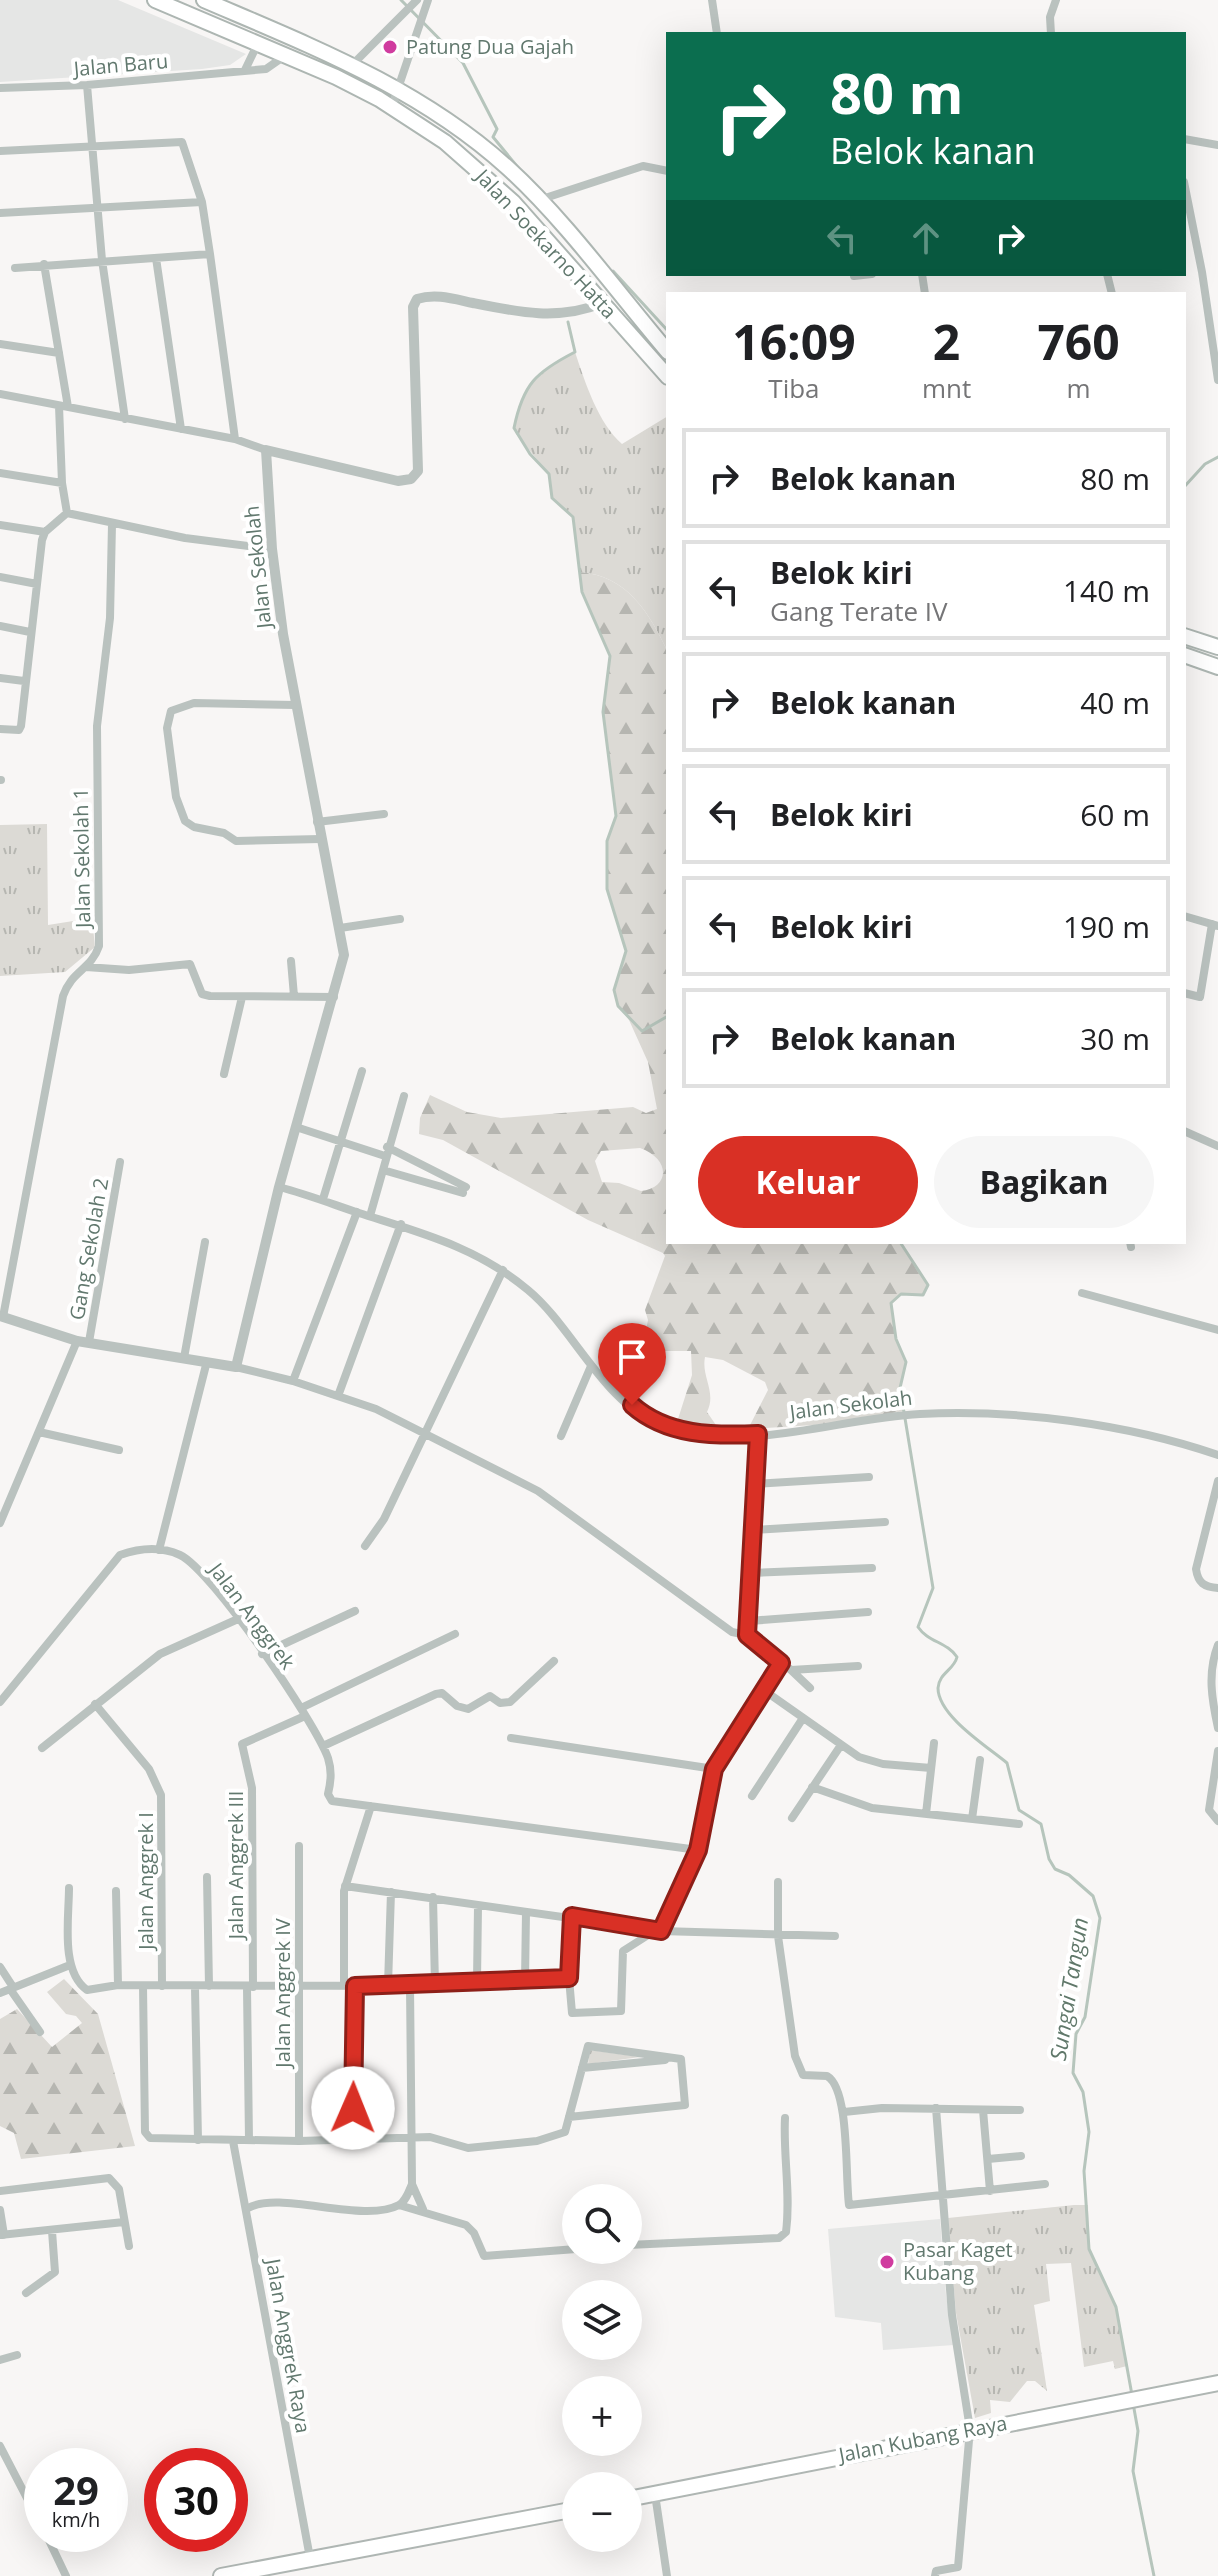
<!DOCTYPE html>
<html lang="id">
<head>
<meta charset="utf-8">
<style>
	body { margin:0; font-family:"Open Sans",sans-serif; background:#f6f6f6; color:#202124; height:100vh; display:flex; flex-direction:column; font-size:30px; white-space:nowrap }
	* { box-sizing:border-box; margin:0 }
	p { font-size:26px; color:#757577 }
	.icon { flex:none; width:44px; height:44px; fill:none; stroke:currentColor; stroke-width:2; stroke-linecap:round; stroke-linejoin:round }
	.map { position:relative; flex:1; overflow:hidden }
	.details { position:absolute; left:666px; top:292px; width:520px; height:952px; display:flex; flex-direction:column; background:#fff; border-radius:0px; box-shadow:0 8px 32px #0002 }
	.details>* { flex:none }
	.hud { position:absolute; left:666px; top:32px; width:520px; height:244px; border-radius:0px; box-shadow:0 8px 32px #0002; background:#0b6e4f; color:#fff; overflow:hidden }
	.tools { position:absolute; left:562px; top:2184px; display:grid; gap:16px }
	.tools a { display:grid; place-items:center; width:80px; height:80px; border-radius:50%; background:#fff; box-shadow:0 8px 32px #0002; font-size:40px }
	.speed { position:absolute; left:24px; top:2448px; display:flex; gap:16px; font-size:40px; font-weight:700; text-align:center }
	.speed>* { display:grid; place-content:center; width:104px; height:104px; border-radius:50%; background:#fff; box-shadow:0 8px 32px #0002; line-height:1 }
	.speed small { font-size:20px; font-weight:400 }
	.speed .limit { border:12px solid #d22; background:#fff; color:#111 }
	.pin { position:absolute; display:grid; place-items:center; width:68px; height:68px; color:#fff; margin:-82px -34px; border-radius:50% 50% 50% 0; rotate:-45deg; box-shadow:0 0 8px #0007 }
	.pin .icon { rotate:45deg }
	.me { position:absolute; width:88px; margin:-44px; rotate:1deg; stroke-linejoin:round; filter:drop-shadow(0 0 6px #0008) }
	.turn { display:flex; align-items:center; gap:28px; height:168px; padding:0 32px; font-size:36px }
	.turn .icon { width:104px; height:104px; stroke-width:2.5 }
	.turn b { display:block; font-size:56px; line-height:68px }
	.lanes { display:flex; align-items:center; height:76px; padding:0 32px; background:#0003; justify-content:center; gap:40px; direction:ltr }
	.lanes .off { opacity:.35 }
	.eta { display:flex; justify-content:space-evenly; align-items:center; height:136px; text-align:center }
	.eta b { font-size:48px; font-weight:700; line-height:56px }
	.primary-button { display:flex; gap:16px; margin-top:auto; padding:16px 32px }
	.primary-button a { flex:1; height:92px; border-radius:48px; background:#d93025; color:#fff; font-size:32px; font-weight:700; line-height:92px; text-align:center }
	.primary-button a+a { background:#f6f6f6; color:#202124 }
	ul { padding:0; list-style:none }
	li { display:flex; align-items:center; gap:24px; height:100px; margin:0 16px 12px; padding:0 16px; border:4px solid #e0e0e0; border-radius:0px }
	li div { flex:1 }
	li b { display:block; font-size:30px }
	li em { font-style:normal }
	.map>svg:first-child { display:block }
</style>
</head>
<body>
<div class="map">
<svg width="1218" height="2576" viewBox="0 0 1218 2576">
	<defs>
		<pattern id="grass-tufts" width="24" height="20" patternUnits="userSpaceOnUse" patternTransform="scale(2)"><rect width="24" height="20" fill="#dcdad5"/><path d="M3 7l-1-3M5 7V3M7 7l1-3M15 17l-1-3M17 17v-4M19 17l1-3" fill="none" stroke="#b6b6b1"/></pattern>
		<pattern id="forest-firs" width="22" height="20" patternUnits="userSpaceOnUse" patternTransform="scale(2)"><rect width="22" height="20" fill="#dcdad5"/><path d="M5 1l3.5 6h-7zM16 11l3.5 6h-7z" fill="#b6b6b1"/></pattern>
	</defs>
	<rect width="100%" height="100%" fill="#f8f6f5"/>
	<path fill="#e5e6e5" d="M0,0h118l128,54 -16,11 -28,4 -202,13z
		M940,2219l6,76 8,50 -71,5 -2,-27 -46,-6 -7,-88z"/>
	<path fill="url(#grass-tufts)" d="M575,352c10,30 23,71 47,92l46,-28v236c-19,-39 -40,-76 -88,-80l-7,-55 -21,-19 -3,-24 -33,-40c-3,-9 0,-16 3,-25 10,-31 27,-42 56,-57z
		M47,824l1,101 44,-7 3,29 -30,25 -65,4v-151z
		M590,2050l50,7 -52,7z
		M1074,2205h14l1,44 27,58 11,59 -12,3 -2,-8 -29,6 -13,-104 -25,1 4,37 -16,4 13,86 -12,-10h-8l-17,21 -20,-2 1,13 -16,5 -19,-105 -8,-95z"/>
	<path fill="url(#forest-firs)" fill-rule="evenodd" d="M580,572c48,4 69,41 88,80v590h232l28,43 -5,10 -22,-1 -10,9 5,36 10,23 -6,26 4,23 -74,13 -82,5 20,-39 -3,-8 -42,-22 -18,-3c-4,20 12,35 2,55l11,16 -34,-4 -6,-5 14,-44 -1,-24h-49l6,-31 -3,-10 20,-54 -2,-3 -75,-33 -145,-80 -24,-6 1,-16 10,-23 37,17 34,6 132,-11 13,6 11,-4 -9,-47 -19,-42 -11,-14 -4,-16 12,-39 -19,-62v-48l9,-25 -13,-104 7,-56 -28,-64zM640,1148c33,12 28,41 1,43l-22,-8 -17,-1 -7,-21 6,-10z
		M64,1979l34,35 37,132 -114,13 -7,-26 -14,-7v-107l17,-10 35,38 30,-24 -6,-7 -10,-2 -19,-22z"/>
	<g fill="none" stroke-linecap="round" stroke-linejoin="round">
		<path stroke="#b6c5bc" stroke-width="3" d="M401,0l62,63 34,66 -4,8 32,39
			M613,271l55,60
			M568,322l7,30c-39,20 -52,32 -61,76l16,26 19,20 3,24 21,19 9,75 28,64 -7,56 13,104 -9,25v48l19,62 -12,39 4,16 24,25 26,-15
			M1184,487l21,-23 13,-7
			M900,1242l28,43 -5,10 -22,-1 -10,9 5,36 10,23 -6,26 33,200 -15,39c10,15 29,15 39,30 -3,13 -18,16 -19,31 0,28 50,59 69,75l12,47 22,14 8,35 6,10 14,6 24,21 7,22 -15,99 -9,17 -3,39 10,19 6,40 -5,39 5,78 27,58 16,88
			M1133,2403l5,28 -5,40 21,105"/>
		<defs>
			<path id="primary" d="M155,0l181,77 43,22 66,43 68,60 155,175
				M204,0c107,46 216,88 304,168 58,53 109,124 160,184
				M1184,636l34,11
				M1184,655l34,12"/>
			<path id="trunk" d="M628,2499l590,-116
				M221,2576l355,-67"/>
		</defs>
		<use href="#primary" stroke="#adb6b2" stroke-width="18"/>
		<use href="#trunk" stroke="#afb6b3" stroke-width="18"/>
		<path stroke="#bac2bf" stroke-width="8" d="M712,0l5,34
			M1051,34l-1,-17 6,-17
			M350,67l67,-67
			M245,70l13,-27
			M87,85l15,175 23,159
			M0,88l87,-3 179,-16 20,-14
			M392,106l36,-106
			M1184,139l34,6
			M0,151l182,-9 20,60 8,52
			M1184,182l18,90 16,108
			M539,200l104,-34 25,5
			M0,213l202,-11
			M156,258l25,171
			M44,264l24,143
			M15,268l195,-14 25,185
			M922,274l3,20
			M1107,274l5,20
			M854,276l18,-2
			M0,344l59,9
			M0,394l235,45 31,11
			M59,406l3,77 5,30 118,25 87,11
			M0,473l62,10
			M0,525l45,7
			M0,577l37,7
			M0,626l30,6
			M0,678l24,3
			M295,705l-101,-2 -23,8 -4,17 9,69 9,24 9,6 30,6 12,8 84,-2
			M0,729l19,1 2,-4 21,-186 3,-8 22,-19
			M0,780h1
			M317,822l67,-8
			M1184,916l34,10
			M340,928l60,-9
			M291,961l3,35
			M86,967l43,3 61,-6 12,30 8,2 124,1
			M1184,993l16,4 12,-73
			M224,1074l18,-77
			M296,1127l89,29
			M1184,1131l34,15
			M387,1147l79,40
			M383,1170l80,23
			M279,1187c27,7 53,17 80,26 62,20 118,34 169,77 45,37 76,115 135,136 82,29 174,-8 257,-12 95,-5 208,10 298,41
			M323,1199l39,-128
			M370,1216l34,-120
			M1130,1242l1,5
			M1082,1293l136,37
			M3,1317l60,-321c9,-26 28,-26 36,-50l-2,-220 13,-108 2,-94
			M89,1342l31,-180
			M184,1358l21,-116
			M236,1367l57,14 83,28 162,82 194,141 15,3 11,-201
			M293,1381l64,-169
			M338,1396l63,-172
			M39,1432l80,18
			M561,1436l30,-70
			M1218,1481l-22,88c2,14 8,18 22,19
			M755,1484l114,-7
			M0,1523l77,-182
			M752,1530l133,-8
			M365,1546l19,-27 119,-249
			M159,1550l47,-185
			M749,1573l123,-5
			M749,1621l119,-9
			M747,1635l44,35 67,-4
			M1218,1645c-11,28 -6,55 0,83
			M262,1654l93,-43
			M791,1670l19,18
			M765,1691l94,66 24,7 48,4
			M0,1702l120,-147c20,-7 40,-9 60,0 32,15 135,167 148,203 4,13 3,23 0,36l4,7 366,49
			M95,1704l54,65 12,26 1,191
			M301,1708l154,-74
			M323,1746l113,-52 6,-1 15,13 11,3 22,-13 10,7 10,-1 44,-41
			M42,1748l118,-94 78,-35
			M1218,1751l-9,59 9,11
			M714,1769l67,-106
			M812,1787l60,21 147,16
			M752,1796l51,-78
			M926,1814l8,-71
			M792,1818l49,-73
			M972,1819l8,-59
			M299,1846v295
			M207,1877l2,109
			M778,1882v54l17,120 8,19 24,1c23,13 18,101 22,129l196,-21
			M345,1886l316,45 37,-81 16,-81 -203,-31
			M69,1888c0,30 -9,83 18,102l31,-5 292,1 159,-8
			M116,1891l2,94
			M433,1897l2,88
			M572,1916l-3,62 3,35 49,-2 2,-60 33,-21
			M661,1931l174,5
			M0,1967l13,20
			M477,1981l1,-75
			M525,1981l1,-69
			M388,1985l3,-93
			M143,1986l2,146 5,6 149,3 131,-4 38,11 69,-7 28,-9 23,-86 93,13 4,46 -116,12
			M344,1986v-95l27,-85
			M253,1987l-1,-199 -10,-44 63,-28
			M195,1988l3,152
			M247,1988l2,152
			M10,1989l30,43
			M0,1993l70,-28
			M582,2068l83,-8
			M983,2110l7,81
			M844,2112l38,-4 138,2
			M352,2139l3,-153
			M233,2141l77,417
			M988,2159l33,-3
			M412,2184l11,25
			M0,2191l109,-13 10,11 10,57
			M399,2205l67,20 8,8 10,23 92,-7
			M248,2208c32,-18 115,16 151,-3 7,-4 10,-14 13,-21l-2,-198
			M0,2210l4,25
			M0,2235l124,-13
			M628,2245l151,-7 7,-6c5,-38 -3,-76 -1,-114
			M26,2293l29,-21 -3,-41
			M0,2360l17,-5
			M0,2446l42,81
			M655,2494l12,82
			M46,2534l20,42
			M935,2576l1,-5 22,-4 12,-138 -18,-114 -16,-207"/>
		<path stroke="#bac2bf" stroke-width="10" d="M0,1316l77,25 159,26 43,-180 65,-232 -61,-321 -11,-85 -6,-99 132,31 13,-2 7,-8 -5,-164 4,-8c19,-6 37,0 56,4 44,9 86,18 129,0"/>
		<use href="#primary" stroke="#fff" stroke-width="14"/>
		<use href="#trunk" stroke="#fff" stroke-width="14"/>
	</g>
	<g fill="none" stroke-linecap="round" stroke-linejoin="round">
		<defs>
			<path id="route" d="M353,2108l2,-122 214,-8 3,-62 89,15 37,-81 16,-81 67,-106 -34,-28 11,-201c-44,2 -91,2 -126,-29"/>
		</defs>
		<use href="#route" stroke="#8d1f18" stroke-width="20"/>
		<use href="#route" stroke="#d93025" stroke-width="14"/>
	</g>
	<g fill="#d03c9f" stroke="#fff" stroke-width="3">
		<circle cx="390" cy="47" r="8"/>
		<circle cx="887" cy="2262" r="8"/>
	</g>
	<g text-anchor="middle" stroke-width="8" stroke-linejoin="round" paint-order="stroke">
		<g font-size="20" fill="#61786e" stroke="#fff" text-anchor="start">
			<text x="406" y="54">Patung Dua Gajah</text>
			<text x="903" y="2257">Pasar Kaget<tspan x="903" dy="23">Kubang</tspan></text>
		</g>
		<g font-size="20" fill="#61786e" stroke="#fff">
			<text transform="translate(121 65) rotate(-5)" y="7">Jalan Baru</text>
			<text transform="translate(546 244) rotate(47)" y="7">Jalan Soekarno Hatta</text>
			<text transform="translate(258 567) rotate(-96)" y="7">Jalan Sekolah</text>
			<text transform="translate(82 858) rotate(-91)" y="7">Jalan Sekolah 1</text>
			<text transform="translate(89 1249) rotate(-80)" y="7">Gang Sekolah 2</text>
			<text transform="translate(851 1405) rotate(-7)" y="7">Jalan Sekolah</text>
			<text transform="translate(252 1616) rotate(53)" y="7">Jalan Anggrek</text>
			<text transform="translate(236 1865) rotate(-90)" y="7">Jalan Anggrek III</text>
			<text transform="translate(146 1881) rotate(-90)" y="7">Jalan Anggrek I</text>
			<text transform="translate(283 1993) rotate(-90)" y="7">Jalan Anggrek IV</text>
			<text transform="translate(288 2346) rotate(80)" y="7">Jalan Anggrek Raya</text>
			<text transform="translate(923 2439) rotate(-11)" y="7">Jalan Kubang Raya</text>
		</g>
		<g font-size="22" font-style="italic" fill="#60786a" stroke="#fff">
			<text transform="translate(1069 1989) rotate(-81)" y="8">Sungai Tangun</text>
		</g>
	</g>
</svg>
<div class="tools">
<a><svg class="icon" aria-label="search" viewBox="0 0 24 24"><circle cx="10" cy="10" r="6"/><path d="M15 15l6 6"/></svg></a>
<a><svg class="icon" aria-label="layers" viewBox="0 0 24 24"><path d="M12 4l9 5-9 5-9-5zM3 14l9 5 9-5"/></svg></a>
<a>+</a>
<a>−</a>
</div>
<div class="speed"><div>29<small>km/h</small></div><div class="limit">30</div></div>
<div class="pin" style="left:632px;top:1405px;background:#d93025"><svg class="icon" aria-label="arrive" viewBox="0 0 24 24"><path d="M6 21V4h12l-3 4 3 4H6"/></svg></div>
<svg class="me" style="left:353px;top:2108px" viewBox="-20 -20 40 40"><circle r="19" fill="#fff"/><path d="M0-13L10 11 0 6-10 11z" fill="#d93025"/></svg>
<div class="hud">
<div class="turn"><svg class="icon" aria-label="right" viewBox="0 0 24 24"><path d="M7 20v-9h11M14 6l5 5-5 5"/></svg><div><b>80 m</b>Belok kanan</div></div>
<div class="lanes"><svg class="icon off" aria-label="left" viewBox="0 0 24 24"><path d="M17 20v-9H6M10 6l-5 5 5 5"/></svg><svg class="icon off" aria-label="ahead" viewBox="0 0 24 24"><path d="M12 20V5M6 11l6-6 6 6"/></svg><svg class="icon" aria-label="right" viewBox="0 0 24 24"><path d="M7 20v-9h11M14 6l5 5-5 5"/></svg></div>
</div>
<section class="details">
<div class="eta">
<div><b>16:09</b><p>Tiba</p></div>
<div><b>2</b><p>mnt</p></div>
<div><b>760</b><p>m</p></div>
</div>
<ul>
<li><svg class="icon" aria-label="right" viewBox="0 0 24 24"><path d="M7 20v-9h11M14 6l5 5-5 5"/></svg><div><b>Belok kanan</b></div><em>80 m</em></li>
<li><svg class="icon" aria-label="left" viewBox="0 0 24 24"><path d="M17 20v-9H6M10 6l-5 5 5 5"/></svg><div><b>Belok kiri</b><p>Gang Terate IV</p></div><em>140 m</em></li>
<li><svg class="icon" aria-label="right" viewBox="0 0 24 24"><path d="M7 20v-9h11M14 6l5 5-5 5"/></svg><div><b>Belok kanan</b></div><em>40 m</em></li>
<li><svg class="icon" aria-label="left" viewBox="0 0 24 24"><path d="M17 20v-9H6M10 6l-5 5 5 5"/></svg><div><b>Belok kiri</b></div><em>60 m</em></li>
<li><svg class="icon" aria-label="left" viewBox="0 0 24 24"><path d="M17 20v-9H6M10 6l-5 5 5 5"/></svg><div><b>Belok kiri</b></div><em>190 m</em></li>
<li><svg class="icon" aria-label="right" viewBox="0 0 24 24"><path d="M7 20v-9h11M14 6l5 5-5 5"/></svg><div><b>Belok kanan</b></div><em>30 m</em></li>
</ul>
<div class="primary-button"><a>Keluar</a><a>Bagikan</a></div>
</section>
</div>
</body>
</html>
